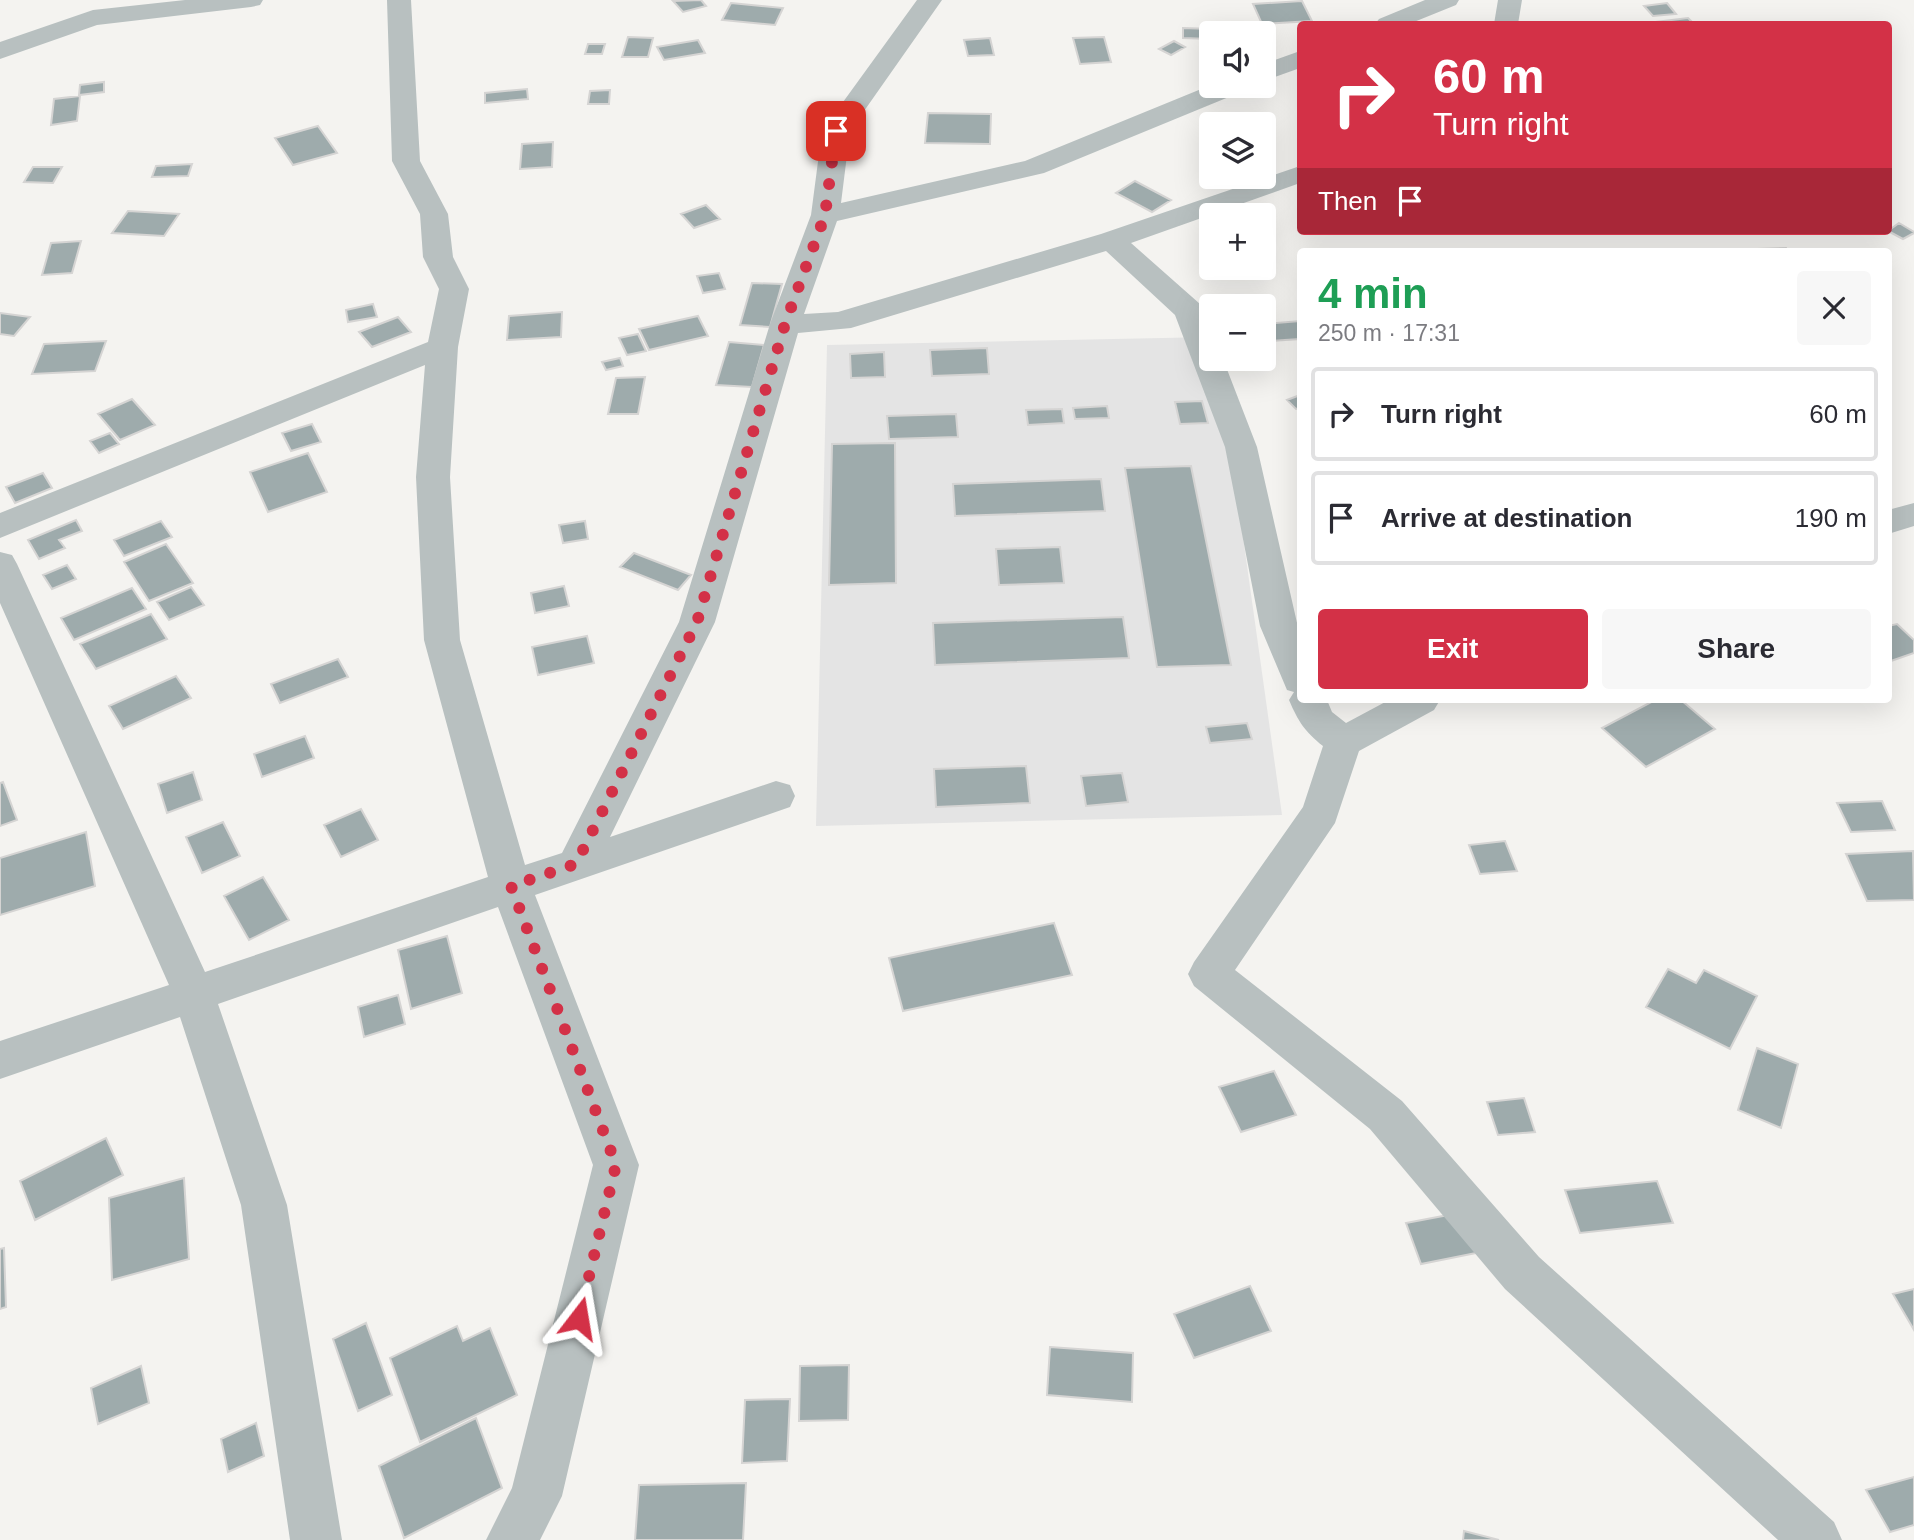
<!DOCTYPE html>
<html lang="en">
<head>
<meta charset="utf-8">
<style>
	body { margin:0; font-family:Arial,sans-serif; background:#f7f7f7; color:#2b2b33; height:100vh; display:flex; flex-direction:column; font-size:26px; white-space:nowrap }
	* { box-sizing:border-box; margin:0 }
	p { font-size:23px; color:#7c7c81 }
	.icon { flex:none; width:38px; height:38px; fill:none; stroke:currentColor; stroke-width:2; stroke-linecap:round; stroke-linejoin:round }
	.map { position:relative; flex:1; overflow:hidden }
	.panel { position:absolute; left:1297px; top:248px; width:595px; height:455px; display:flex; flex-direction:column; background:#fff; border-radius:7px; box-shadow:0 7px 28px #0002 }
	.panel>* { flex:none }
	.top-card { position:absolute; left:1297px; top:21px; width:595px; height:214px; border-radius:7px; box-shadow:0 7px 28px #0002; background:#d33147; color:#fff; overflow:hidden }
	.tools { position:absolute; left:1199px; top:21px; display:grid; gap:14px }
	.tools a { display:grid; place-items:center; width:77px; height:77px; border-radius:7px; background:#fff; box-shadow:0 7px 28px #0002; font-size:35px }
	.pin { position:absolute; display:grid; place-items:center; width:60px; height:60px; color:#fff; margin:-30px; border-radius:14px; box-shadow:0 4px 10px #0006 }
	.me { position:absolute; width:77px; margin:-38px; rotate:14deg; stroke-linejoin:round; filter:drop-shadow(0 0 5px #0008) }
	.turn { display:flex; align-items:center; gap:24px; height:147px; padding:0 21px; font-size:32px }
	.turn .icon { width:91px; height:91px; stroke-width:2.5 }
	.turn b { display:block; font-size:49px; line-height:60px }
	.then { display:flex; align-items:center; height:66px; padding:0 21px; background:#0003; gap:14px; font-size:26px }
	.round { display:grid; place-items:center; flex:none; width:74px; height:74px; border-radius:7px; background:#f7f7f7 }
	.headline { display:flex; align-items:center; justify-content:space-between; height:119px; padding:0 21px }
	h1 { font-size:42px; font-weight:600; line-height:52px; color:#1e9e55 }
	.cta { display:flex; gap:14px; margin-top:auto; padding:14px 21px }
	.cta a { flex:1; height:80px; border-radius:7px; background:#d33147; color:#fff; font-size:28px; font-weight:600; line-height:80px; text-align:center }
	.cta a+a { background:#f7f7f7; color:#2b2b33 }
	ul { padding:0; list-style:none }
	li { display:flex; align-items:center; gap:21px; height:94px; margin:0 14px 10px; padding:0 7px; border:4px solid #e1e1e2; border-radius:7px }
	li div { flex:1 }
	li b { display:block; font-size:26px }
	li em { font-style:normal }
	.map>svg:first-child { display:block }
</style>
</head>
<body>
<div class="map">
<svg width="1914" height="1540" viewBox="0 0 1914 1540">
	<rect width="100%" height="100%" fill="#f4f3f0"/>
	<path fill="#e4e4e4" d="M1211,337v22h7l64,456 -466,11 11,-481z"/>
	<path fill="#9eabac" stroke="#d5d4d3" stroke-width="2" d="M701,0l5,6 -23,6 -10,-11z
		M1302,1l10,20 -50,3 -9,-20z
		M731,3l52,5 -8,17 -53,-5z
		M1667,3l9,11 -23,2 -9,-10z
		M1688,18l6,6 -47,-1z
		M1183,28l28,1v10l-28,-1z
		M628,37l25,1 -5,19h-26z
		M1104,37l7,25 -31,2 -7,-26z
		M990,38l4,17 -26,1 -4,-16z
		M698,40l7,13 -41,7 -7,-13z
		M1174,41l11,6 -14,8 -12,-6z
		M588,44h17l-3,10h-17z
		M104,82v10l-25,3 1,-10z
		M527,89l1,10 -43,4v-10z
		M610,90l-1,14h-21l2,-13z
		M80,96l-3,25 -26,4 3,-26z
		M928,113l63,1 -1,30 -65,-1z
		M318,126l19,27 -44,12 -18,-27z
		M553,142l-1,25 -32,2 2,-25z
		M192,164l-4,12 -36,1 4,-11z
		M33,167h29l-9,16 -29,-1z
		M1135,181l36,19 -19,12 -36,-19z
		M706,205l14,14 -26,9 -13,-14z
		M128,211l51,3 -15,22 -52,-3z
		M1899,223l15,9v1l-11,6 -15,-8z
		M81,241l-9,32 -30,2 9,-32z
		M1786,248l2,4 -93,-1z
		M719,273l6,16 -22,4 -6,-17z
		M752,283l30,1 -12,43 -30,-2z
		M373,304l4,13 -29,5 -2,-12z
		M562,312l-1,25 -54,3 2,-24z
		M0,313l30,4 -16,19 -14,-2z
		M698,316l10,20 -59,14 -10,-21z
		M398,317l13,15 -39,15 -13,-15z
		M1300,321v18l-30,2 -6,-17z
		M638,334l8,17 -19,4 -8,-17z
		M106,341l-11,30 -63,3 12,-30z
		M729,342l35,3 -12,42 -36,-2z
		M987,348l2,26 -57,2 -2,-26z
		M884,352l1,25 -34,1 -1,-24z
		M620,358l3,8 -17,4 -4,-8z
		M645,377l-7,37h-30l8,-36z
		M1300,395v13l-4,1 -9,-9z
		M132,399l23,26 -35,15 -22,-26z
		M1202,401l6,22 -28,1 -5,-22z
		M1107,406l2,12 -34,1 -2,-11z
		M1062,409l2,14 -36,2 -2,-15z
		M956,414l2,23 -69,2 -2,-23z
		M312,424l9,18 -30,9 -9,-18z
		M110,433l9,11 -20,9 -9,-12z
		M895,443l1,140 -67,2 3,-141z
		M308,453l19,39 -59,20 -18,-40z
		M1191,466l40,199 -74,2 -32,-199z
		M43,473l9,15 -37,15 -9,-16z
		M1101,479l4,32 -150,5 -2,-32z
		M76,520l6,11 -23,9 6,8 -26,11 -11,-19z
		M161,521l11,16 -48,19 -10,-16z
		M585,521l3,18 -25,4 -4,-18z
		M166,544l27,39 -44,18 -25,-39z
		M1060,547l4,36 -65,2 -3,-36z
		M634,553l57,22 -13,15 -58,-23z
		M67,565l9,14 -24,10 -9,-14z
		M564,586l5,20 -34,7 -4,-20z
		M191,587l13,18 -35,15 -12,-18z
		M132,588l14,21 -72,31 -13,-22z
		M151,614l16,25 -71,30 -16,-25z
		M1123,617l6,41 -194,7 -2,-42z
		M1897,624l17,16v13l-26,9v-36z
		M587,636l7,27 -56,12 -6,-28z
		M338,659l10,18 -68,26 -9,-19z
		M176,676l15,22 -68,31 -14,-23z
		M1655,700h26l34,29 -69,38 -44,-39z
		M1247,723l5,16 -42,4 -4,-16z
		M305,736l9,22 -52,19 -8,-23z
		M1026,766l4,37 -94,4 -2,-38z
		M193,772l9,28 -35,13 -9,-29z
		M1122,773l6,29 -42,4 -5,-30z
		M3,782l14,38 -17,6v-43z
		M1882,801l13,29 -44,2 -14,-29z
		M361,809l17,31 -37,17 -17,-32z
		M223,822l17,34 -38,17 -16,-36z
		M86,832l9,54 -95,29v-57z
		M1505,841l12,30 -37,3 -11,-29z
		M1913,851l1,49 -47,1 -21,-47z
		M263,877l26,43 -40,20 -25,-44z
		M1054,923l18,52 -169,36 -14,-53z
		M447,936l15,57 -51,16 -13,-59z
		M1668,969l28,14 8,-13 53,26 -27,53 -84,-42z
		M398,995l7,29 -41,13 -6,-30z
		M1757,1048l41,16 -17,64 -43,-18z
		M1274,1071l22,44 -55,17 -22,-45z
		M1524,1098l11,34 -37,3 -11,-33z
		M106,1138l17,37 -88,45 -15,-39z
		M184,1178l5,81 -77,21 -3,-82z
		M1657,1181l16,42 -93,10 -15,-43z
		M1459,1213l17,40 -55,11 -15,-41z
		M4,1248l2,59 -6,2v-60z
		M1250,1286l21,45 -77,27 -20,-44z
		M1914,1289v41l-21,-36z
		M366,1323l26,72 -34,16 -25,-72z
		M457,1326l6,15 27,-13 27,67 -97,47 -30,-84z
		M1050,1347l83,6 -1,49 -85,-7z
		M849,1365l-1,55 -49,1 1,-55z
		M141,1366l8,37 -51,21 -7,-36z
		M790,1399l-3,62 -45,2 3,-63z
		M476,1418l26,70 -98,50 -25,-72z
		M256,1423l8,33 -36,16 -7,-33z
		M1914,1477v48l-24,7 -24,-42z
		M746,1483l-3,57h-108l4,-55z
		M1464,1531l35,9h-36z"/>
	<g fill="none" stroke-linecap="round" stroke-linejoin="round">
		<path fill="#b8c0c0" fill-rule="evenodd" d="M185,0h78l-3,5 -9,2 -154,18 -97,34v-17l93,-32z
			M387,0h24l9,161 28,53 5,43 16,32 -11,58 -8,130 10,163 65,225 37,-12 117,-231 91,-298 41,-109 11,-84 95,-131h25l-92,131 -9,72 184,-42 186,-76 34,1 -4,6 -197,81 -207,48 -33,93 34,-2 263,-78 199,-68v17l-169,60 69,61 11,24v31h12l34,88 43,189v64h27l5,12 14,11 43,-23h51l-6,10 -75,41 -24,72 -100,147 167,131 137,156 295,265 8,18h-64l-273,-251 -135,-160 -176,-143 -6,-12 6,-12 109,-155 20,-61c-18,-14 -25,-25 -34,-46l5,-8 -7,-2 -27,-64 -35,-179 -50,-132 -69,-64 -255,77 -53,5 -83,289 -105,215 166,-56 14,4 5,11 -5,11 -255,88 104,270 -77,331 -22,44h-54l26,-52 81,-323 -95,-258 -280,97 69,201 55,335h-52l-49,-335 -61,-188 -180,62v-38l169,-56 -169,-382v-51l12,3 5,9 188,408 283,-95 -64,-237 -8,-163 9,-112 -425,173v-25l428,-171 11,-53 -16,-32 -3,-43 -28,-53z
			M1425,0h34l-3,5 -47,19h-34l4,-5z
			M1498,0h24l-4,24h-24z
			M1300,51v17l-36,13v-17z
			M1914,503v23l-26,8v-24z"/>
	</g>
	<g fill="none" stroke-linecap="round" stroke-linejoin="round">
		<path stroke="#d33147" stroke-width="12" stroke-dasharray="0 21.6" d="M579,1318l37,-153 -105,-279 65,-22 121,-242 88,-298 40,-109 11,-84"/>
	</g>
</svg>
<div class="tools">
<a><svg class="icon" aria-label="sound" viewBox="0 0 24 24"><path d="M4 9h4l5-4v14l-5-4H4zM17 9q2 3 0 6"/></svg></a>
<a><svg class="icon" aria-label="layers" viewBox="0 0 24 24"><path d="M12 4l9 5-9 5-9-5zM3 14l9 5 9-5"/></svg></a>
<a>+</a>
<a>−</a>
</div>
<div class="pin" style="left:836px;top:131px;background:#d93025"><svg class="icon" aria-label="arrive" viewBox="0 0 24 24"><path d="M6 21V4h12l-3 4 3 4H6"/></svg></div>
<svg class="me" style="left:579px;top:1318px" viewBox="-20 -20 40 40"><path d="M0-17L14 15 0 8-14 15z" fill="#d33147" stroke="#fff" stroke-width="4"/></svg>
<div class="top-card">
<div class="turn"><svg class="icon" aria-label="right" viewBox="0 0 24 24"><path d="M7 20v-9h11M14 6l5 5-5 5"/></svg><div><b>60 m</b>Turn right</div></div>
<div class="then">Then<svg class="icon" aria-label="arrive" viewBox="0 0 24 24"><path d="M6 21V4h12l-3 4 3 4H6"/></svg></div>
</div>
<section class="panel">
<div class="headline"><div><h1>4 min</h1><p>250 m · 17:31</p></div><a class="round"><svg class="icon" aria-label="close" viewBox="0 0 24 24"><path d="M6 6l12 12M18 6L6 18"/></svg></a></div>
<ul>
<li><svg class="icon" aria-label="right" viewBox="0 0 24 24"><path d="M7 20v-9h11M14 6l5 5-5 5"/></svg><div><b>Turn right</b></div><em>60 m</em></li>
<li><svg class="icon" aria-label="arrive" viewBox="0 0 24 24"><path d="M6 21V4h12l-3 4 3 4H6"/></svg><div><b>Arrive at destination</b></div><em>190 m</em></li>
</ul>
<div class="cta"><a>Exit</a><a>Share</a></div>
</section>
</div>
</body>
</html>
